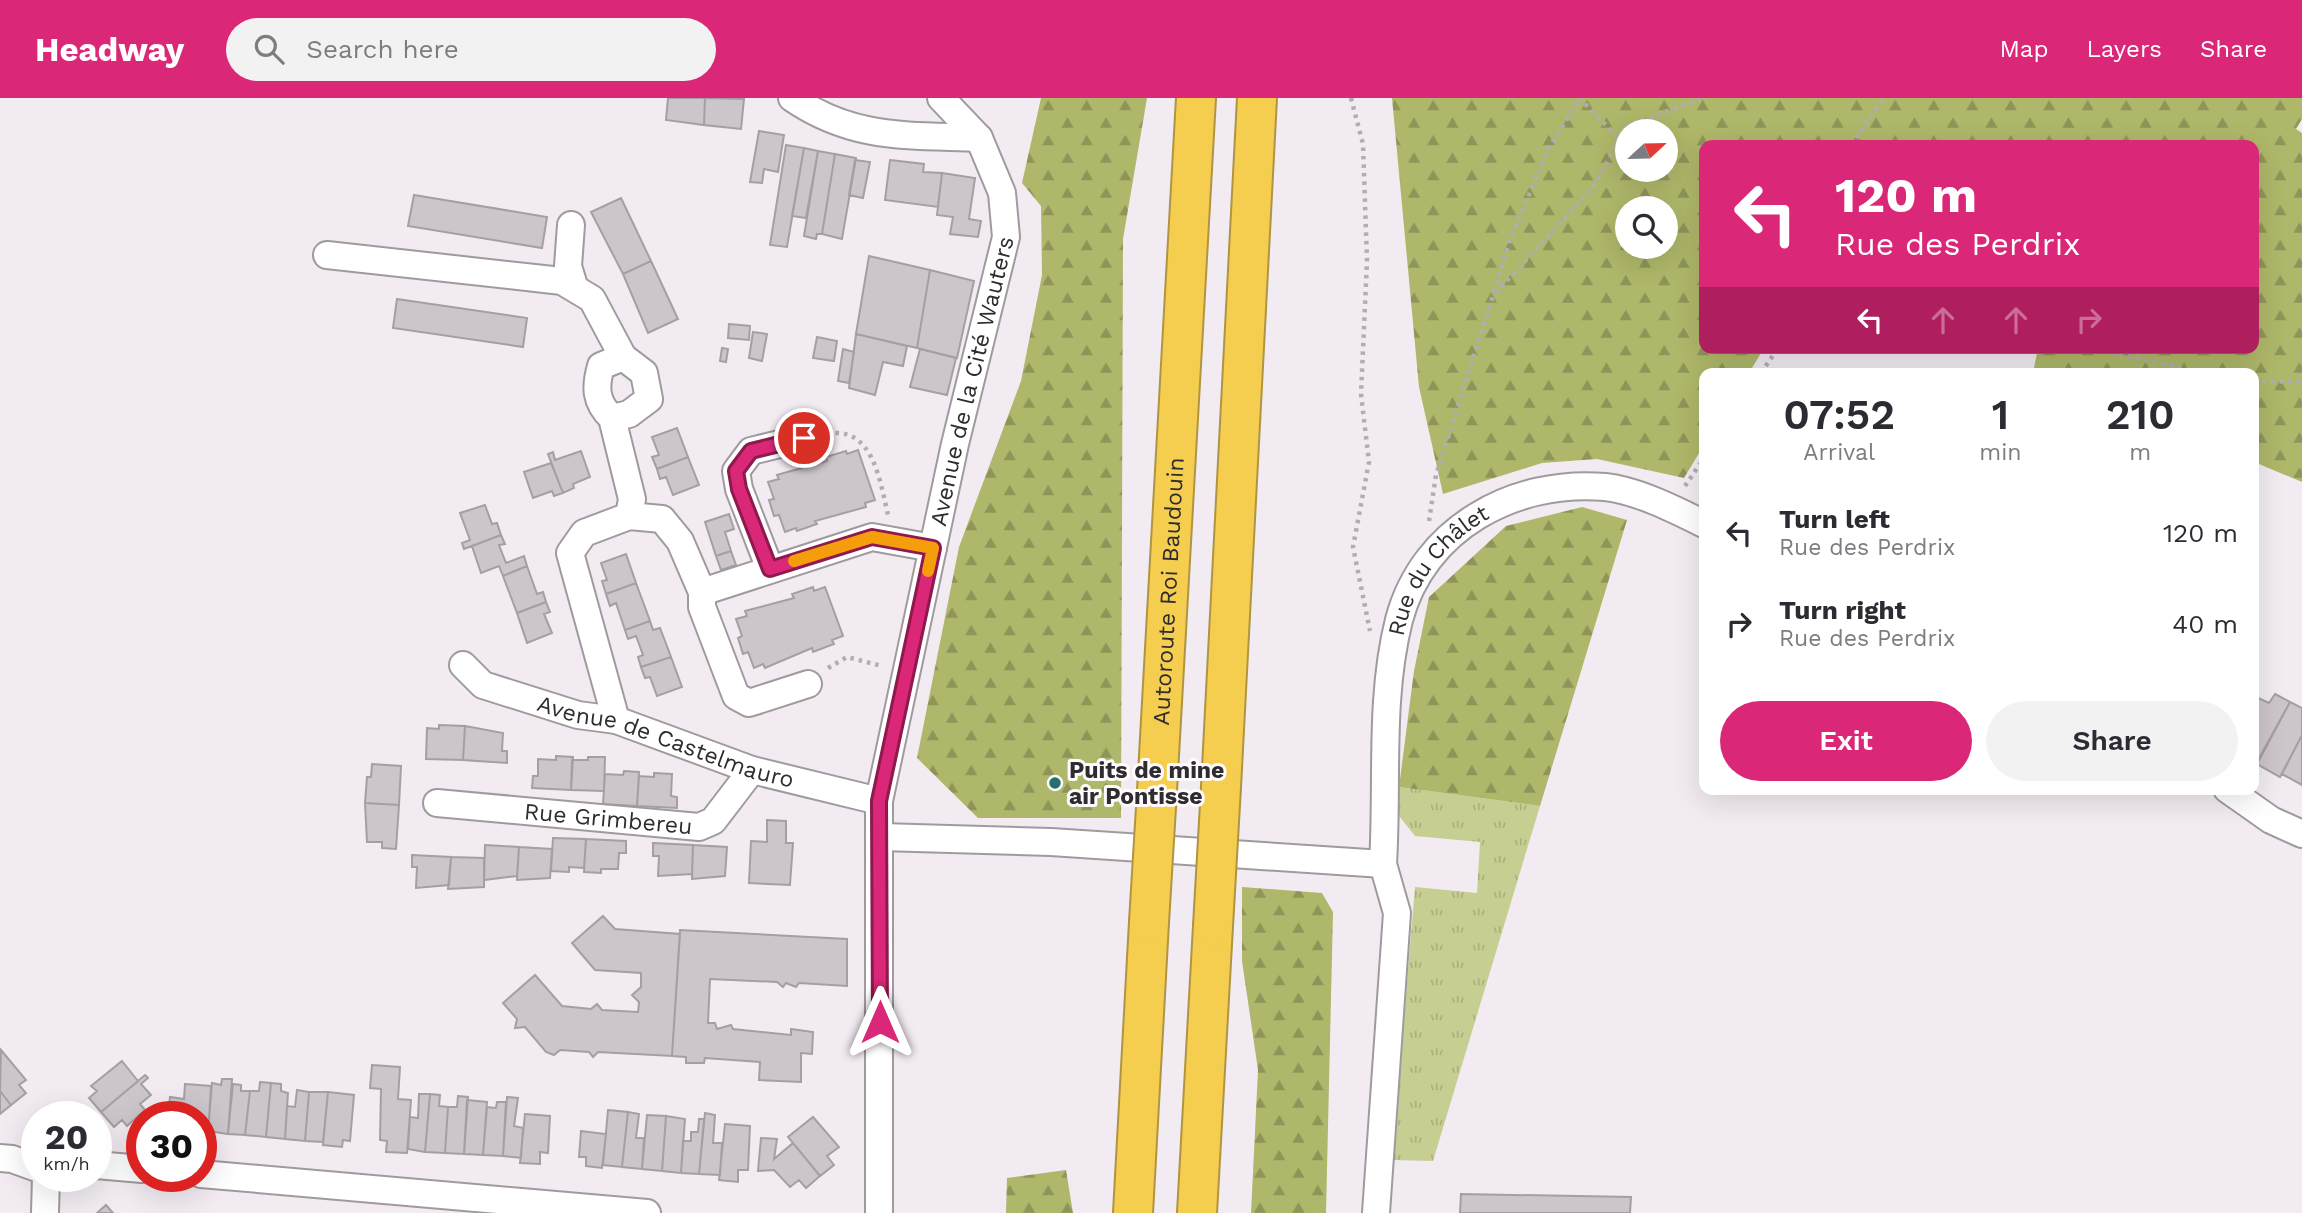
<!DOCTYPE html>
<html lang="en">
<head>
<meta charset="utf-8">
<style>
	body { margin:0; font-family:"Work Sans",sans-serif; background:#f2f2f3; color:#2b2b33; height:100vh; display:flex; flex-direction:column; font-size:26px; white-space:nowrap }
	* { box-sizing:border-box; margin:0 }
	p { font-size:23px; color:#7c7c81 }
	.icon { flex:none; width:38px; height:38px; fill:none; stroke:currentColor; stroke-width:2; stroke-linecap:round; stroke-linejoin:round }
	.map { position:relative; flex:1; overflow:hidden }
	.drawer { position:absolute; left:1699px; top:270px; width:560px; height:427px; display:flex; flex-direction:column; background:#fff; border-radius:14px; box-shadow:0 7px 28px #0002 }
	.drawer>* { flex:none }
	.top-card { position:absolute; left:1699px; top:42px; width:560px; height:214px; border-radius:14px; box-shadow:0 7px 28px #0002; background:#db2777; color:#fff; overflow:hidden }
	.needle { width:46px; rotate:68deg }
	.fabs { position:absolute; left:1615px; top:21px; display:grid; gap:14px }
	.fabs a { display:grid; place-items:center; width:63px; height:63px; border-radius:50%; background:#fff; box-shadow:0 7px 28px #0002; font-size:35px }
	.speed { position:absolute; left:21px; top:1003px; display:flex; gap:14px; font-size:35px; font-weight:700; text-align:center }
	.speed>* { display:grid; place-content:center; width:91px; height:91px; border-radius:50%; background:#fff; box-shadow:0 7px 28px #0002; line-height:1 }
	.speed small { font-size:18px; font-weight:400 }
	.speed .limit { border:10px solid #d22; background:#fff; color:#111 }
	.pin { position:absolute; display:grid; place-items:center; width:60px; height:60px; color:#fff; margin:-30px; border:4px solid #fff; border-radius:50%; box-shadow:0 2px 7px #0007 }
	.me { position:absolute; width:77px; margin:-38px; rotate:0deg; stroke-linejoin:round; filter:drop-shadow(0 0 5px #0008) }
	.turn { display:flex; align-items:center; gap:24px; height:147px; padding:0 21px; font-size:32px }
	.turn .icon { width:91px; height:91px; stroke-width:2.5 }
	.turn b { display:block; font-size:49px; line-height:60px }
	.lanes { display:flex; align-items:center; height:66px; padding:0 21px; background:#0003; justify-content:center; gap:35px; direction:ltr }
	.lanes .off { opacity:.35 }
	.eta { display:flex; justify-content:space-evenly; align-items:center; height:119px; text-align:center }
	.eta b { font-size:42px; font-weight:600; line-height:49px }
	.button { display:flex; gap:14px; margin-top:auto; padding:14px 21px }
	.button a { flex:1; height:80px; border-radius:42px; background:#db2777; color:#fff; font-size:28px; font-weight:600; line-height:80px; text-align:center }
	.button a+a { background:#f2f2f3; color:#2b2b33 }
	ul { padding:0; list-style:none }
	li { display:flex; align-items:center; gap:21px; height:91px; padding:0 21px }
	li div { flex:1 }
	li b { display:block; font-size:26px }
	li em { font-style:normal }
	header { display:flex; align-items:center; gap:42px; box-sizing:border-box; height:98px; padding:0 35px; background:#db2777; color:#fff }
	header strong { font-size:33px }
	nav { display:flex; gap:38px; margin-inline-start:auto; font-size:24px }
	.search { width:490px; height:63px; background:#f2f2f3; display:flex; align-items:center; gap:18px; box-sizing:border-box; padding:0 24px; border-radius:38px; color:#7c7c81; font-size:26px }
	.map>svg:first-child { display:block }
</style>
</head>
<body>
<header>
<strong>Headway</strong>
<div class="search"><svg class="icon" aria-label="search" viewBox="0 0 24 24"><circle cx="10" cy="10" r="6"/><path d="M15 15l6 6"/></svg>Search here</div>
<nav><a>Map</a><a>Layers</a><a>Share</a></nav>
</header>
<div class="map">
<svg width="2302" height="1115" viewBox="0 0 2302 1115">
	<defs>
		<pattern id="grass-tufts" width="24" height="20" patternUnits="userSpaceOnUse" patternTransform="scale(1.75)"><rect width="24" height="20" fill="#c7ce92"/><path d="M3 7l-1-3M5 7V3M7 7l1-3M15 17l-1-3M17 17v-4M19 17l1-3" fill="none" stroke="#abb17e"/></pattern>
		<pattern id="forest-firs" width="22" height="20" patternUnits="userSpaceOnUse" patternTransform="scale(1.75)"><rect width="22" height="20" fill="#afb76a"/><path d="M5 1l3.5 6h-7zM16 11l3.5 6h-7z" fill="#8f9558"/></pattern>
	</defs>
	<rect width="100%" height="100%" fill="#f2ecf2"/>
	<path fill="url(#grass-tufts)" d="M1399,689l141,19 -107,355 -41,-1 23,-273 62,6 3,-51 -65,-6 -16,-20z"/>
	<path fill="url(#forest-firs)" fill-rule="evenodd" d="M1041,0h106l-24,141 -2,579h-143l-61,-60 42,-211 62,-166 21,-106 -1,-69 -19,-23z
		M1392,0h910v21l-6,10 6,4v349l-48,-20v-89h-221l5,-25h216v-203h-550v203h60l-15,25h-45v72l-20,33 -87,-19 -55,4 -99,31 -24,-107zM1628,33h38v39h-38zM1628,110h38v39h-38z
		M1582,409l45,13 -87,286 -141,-19 15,-116 15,-74 77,-71z
		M1242,789l80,6 11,19 -7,301h-75l7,-143 -16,-109z
		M1066,1072l7,43h-67l1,-35z"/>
	<path fill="#ccc6cb" stroke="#a49fa4" stroke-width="2" d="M668,0h37l-1,27 -38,-5z
		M705,0l39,1 -3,30 -37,-4z
		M759,33l25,4 -6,37 -14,-3 -2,14 -12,-1z
		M786,47l18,3 -17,99 -17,-2z
		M804,50l14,3 -12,67 -14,-2z
		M818,53l17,3 -13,80h-5l-1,5 -12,-3z
		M835,56l21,4 -14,81 -20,-5z
		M855,62l15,2 -7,36 -14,-3z
		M890,62l34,4 -1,8 19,1 -4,34 -53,-7z
		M942,75l33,5 -6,41 12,2 -3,16 -28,-3 3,-17 -16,-2z
		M414,97l133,22 -5,31 -134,-22z
		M621,100l30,63 -28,13 -32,-62z
		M869,158l61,14 -13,78 -61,-14z
		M651,163l27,58 -30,14 -25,-59z
		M930,172l44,11 -17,77 -40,-10z
		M397,201l130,19 -4,29 -130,-19z
		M729,226l21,2 -1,14 -21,-2z
		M753,234l14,2 -5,27 -13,-3z
		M856,236l51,12 -4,20 -20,-4 -8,33 -26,-7z
		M817,239l20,4 -3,20 -21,-3z
		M722,250l6,1 -2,13 -6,-1z
		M843,251l11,3 -5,31 -11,-2z
		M920,251l36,9 -9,37 -37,-8z
		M677,330l11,29 -31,12 -5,-12 7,-2 -7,-18z
		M858,352l17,50 -10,3 1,4 -51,14 2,3 -20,7 -1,-3 -11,4 -6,-17 -5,1 -5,-16 5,-1 -6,-17 11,-3 -2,-4 50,-14 -1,-4 20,-6 1,3z
		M581,353l9,26 -17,7 1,4 -11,5 -15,-39 5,-2 2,8z
		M688,359l11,28 -26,10 -7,-18 -6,2 -3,-10z
		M551,365l12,30 -9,3 -2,-5 -19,7 -9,-26z
		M485,407l7,19 5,-1 4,12 -37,14 -2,-6 8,-3 -10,-27z
		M729,416l5,15 -9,3 6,19 -15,5 -11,-34z
		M501,437l4,9 -6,1 7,18 18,-7 3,10 -24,10 -4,-10 -18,7 -9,-27z
		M731,453l5,14 -15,5 -5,-14z
		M626,456l10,29 -30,11 -4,-13 5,-1 -6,-17z
		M527,468l10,28 6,-2 3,10 -29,11 -14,-37z
		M636,485l14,38 -25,9 -9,-27 -6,3 -4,-12z
		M813,489l1,4 11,-4 18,49 -11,4 2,4 -21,8 -1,-4 -47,20 -2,-4 -9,4 -6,-16 -5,2 -5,-16 4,-2 -6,-17 11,-3 -2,-5 49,-13 -2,-4z
		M546,504l4,10 -6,2 8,19 -25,10 -10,-30z
		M650,523l3,9 7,-2 11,29 -30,10 -3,-10 5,-2 -7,-19 -8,3 -3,-9z
		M671,559l11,30 -25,9 -7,-19 -5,1 -4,-11z
		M2275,596l15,8 -34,62 -2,-68 15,7z
		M2290,604l12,6v27l-22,42 -23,-13z
		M439,627l26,1 -2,34 -37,-1 1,-31 12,1z
		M465,628l38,7 -1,18h5v12l-44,-3z
		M2302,637v50l-20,-11z
		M556,658l17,1 -2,33 -39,-2 1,-12h5v-17l18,1z
		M588,659h17l-1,34 -33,-1 1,-30h16z
		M372,666l29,2 -2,39 -34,-2 2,-26h4z
		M624,673l15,1 -2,34 -34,-2 2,-30 18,1z
		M654,675l18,1 -1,22 6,1v11l-40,-2 2,-30 15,1z
		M365,705l34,2 -3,44 -14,-1v-6h-15z
		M767,722l19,1v22h7l-3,42 -41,-2 2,-42 16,1z
		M553,740l33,1 -2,29 -15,-1v5l-18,-1z
		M586,741l40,2v12h-7l-1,16h-17v4l-17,-1z
		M653,745l40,2 -1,29 -34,2 1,-20h-6z
		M485,747l34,2 -2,29 -33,4z
		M693,747l34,2 -2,29 -33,3z
		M519,749l33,2 -2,29 -33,2z
		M412,757l39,2 -2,28 -33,3 1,-21h-5z
		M451,759l33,1v29l-36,2z
		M603,818l12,13 65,5 -8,122 -74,-4 -5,5 -4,-5 -29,-2 -6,5 -8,-3 -21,-25 -10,1 2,-9 -14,-16 32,-28 27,31 29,3 6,-5 5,6 36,2 1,-10 -7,-7 9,-8v-14l-46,-3 -23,-27z
		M680,832l167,9v47l-48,-3 -3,4 -10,-4 -3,4 -6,-5 -67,-3 -2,44h7l2,6 14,-4 2,4 58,6v-6l22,3 -1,22 -11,-1v29l-42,-2 1,-18 -55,-4 -1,5h-18v-6l-14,-1z
		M1,952l25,30 -7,5 7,8 -15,12 -11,-14z
		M122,963l16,20 -37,31 -12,-14 8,-7 -6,-5z
		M372,967l28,2 -2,32 13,1 -4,53 -21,-1 1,-11 -7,-1 1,-51 -11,-1z
		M145,977l3,3 -7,6 10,11 -11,9 5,6 -18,16 -5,-6 -8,7 -13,-15z
		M222,981h10l-4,55 -20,-3 4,-48 9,2z
		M260,984l11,1 -5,54 -21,-2 5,-44h9z
		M271,985l10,1v7l7,2 -3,46 -19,-2z
		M185,986l26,2 -3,49h-7v-19h-33l2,-19 14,2z
		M233,986l8,1v6h9l-5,44 -17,-1z
		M297,992l12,2 -4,49 -20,-2 2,-33 8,1z
		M0,993l11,14 -11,9z
		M309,994h19l-5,50 -18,-1z
		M328,994l26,3 -4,46 -7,-1 -1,7 -19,-2z
		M419,996h11l-5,58 -17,-3 2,-32 8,1z
		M430,996l10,1 -1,11 9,1 -3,46 -20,-1z
		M458,998l10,1 -4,57 -19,-1 3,-46h9z
		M507,999l11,1 -4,28 9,2 -2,30 -18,-2z
		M467,1002l20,2 -4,53 -19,-1z
		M497,1004h9l-3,54 -20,-1 4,-48 9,1z
		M608,1012l20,2 -6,55 -19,-2z
		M628,1014l11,2 -3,24h8l-2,31 -20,-2z
		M705,1015l10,2 -2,28h9l-2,32 -21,-1z
		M525,1016l25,2 -2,37 -8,-1v12l-20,-1z
		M647,1017l19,1 -4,55 -20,-2z
		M666,1018l19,3 -4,54 -19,-2z
		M813,1019l26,30 -12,9 7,9 -14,11 -32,-39z
		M699,1021h5l-5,55 -18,-1 2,-32h8v-9h7z
		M725,1026l25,2 -2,44h-10v12l-19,-2z
		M581,1033l25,3 -4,34 -16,-2v-9h-7z
		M761,1040l16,1 -3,20 19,-16 27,33 -14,12 -7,-8 -9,7 -16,-17 -16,1z
		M1461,1096l170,3 -1,16h-170z
		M106,1107l7,8h-16z"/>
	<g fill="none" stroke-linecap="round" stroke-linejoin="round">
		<defs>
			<g id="street">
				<path d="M792,0c62,42 115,37 187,40"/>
				<path d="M571,127l-3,41 6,20"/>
				<path d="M327,157l235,26 30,18 31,58"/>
				<path d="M612,320c-17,-16 -17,-31 -11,-52l22,-9 21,16 5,26 -20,15 -17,4 20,81 -3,17 -45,17 -14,20 46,167"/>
				<path d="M629,418l33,3 18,22 22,51 170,-55 61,11"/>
				<path d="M770,471l-31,-80 -3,-18 15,-20 53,-13"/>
				<path d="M702,494v15l34,89 13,7 59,-19"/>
				<path id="s1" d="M463,567l20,20 95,30 38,5 136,50 127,31"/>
				<path d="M2227,691l44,31 31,14"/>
				<path id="s2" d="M437,705l262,24 14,-6 39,-51"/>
				<path id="s3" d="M881,739l170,5 332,22c5,-81 -4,-165 16,-244 24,-92 116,-141 206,-133 31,3 71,23 99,37"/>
				<path d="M0,1060l12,1 25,9"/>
				<path d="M96,1067l46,4"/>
				<path d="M201,1076l446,39"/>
				<path d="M45,1115l1,-37"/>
				<path id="s4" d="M879,1115v-412l76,-357 51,-207 -4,-44 -23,-55 -38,-40"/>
				<path d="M1376,1115l21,-300 -14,-49"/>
			</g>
			<g id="highway">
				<path d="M1221,689l36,-689"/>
				<path id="s5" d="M1157,693l39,-693"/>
				<path d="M1133,1115l16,-291"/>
				<path d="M1197,1115l16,-287"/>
			</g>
		</defs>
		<use href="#street" stroke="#a09a9f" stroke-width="30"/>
		<use href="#highway" stroke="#af9543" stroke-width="42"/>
		<path stroke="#b2adb2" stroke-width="4.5" stroke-dasharray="3.5 5" stroke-linecap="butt" d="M1351,0l12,46 4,117 -6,133 8,68 -16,85 17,84
			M1579,0l41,41
			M1851,47l32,-47
			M1494,194l16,-52 38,-91 32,-50
			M2095,250l106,25
			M1761,275l17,-25
			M2254,284l45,-1 3,-3
			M827,336c46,-9 53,47 61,81
			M1685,388l19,-28
			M1429,423l7,-46 57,-179 101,-110 33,-60 76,-28
			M828,570l19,-11 35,9"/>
		<use href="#street" stroke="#fff" stroke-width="26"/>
		<use href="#highway" stroke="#f5cd4f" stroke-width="38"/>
		<defs>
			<path id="highway-bridge" d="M1149,824l8,-131
				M1213,828l8,-139"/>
		</defs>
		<use href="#highway-bridge" stroke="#af9543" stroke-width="42" stroke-linecap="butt"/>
		<use href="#highway-bridge" stroke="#f5cd4f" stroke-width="38"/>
	</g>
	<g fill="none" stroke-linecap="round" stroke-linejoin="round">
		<defs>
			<path id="route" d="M804,340l-53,13 -15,20 3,18 31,80 102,-32 61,11 -54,253 1,221"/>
		</defs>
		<use href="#route" stroke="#8e194d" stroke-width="18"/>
		<use href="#route" stroke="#db2777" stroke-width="12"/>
		<path stroke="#f59e0b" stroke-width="12" d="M794,463l78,-24 61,11 -5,23"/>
	</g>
	<circle fill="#256f6c" stroke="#fffafe" stroke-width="2.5" cx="1055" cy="685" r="7"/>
	<g text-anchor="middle" stroke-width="6" stroke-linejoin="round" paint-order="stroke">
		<g font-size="23" fill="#2e2c2e" stroke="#fffafe">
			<text dy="8" stroke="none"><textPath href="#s4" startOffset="842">Avenue de la Cité Wauters</textPath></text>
			<text dy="8" stroke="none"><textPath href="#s3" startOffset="812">Rue du Châlet</textPath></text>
			<text dy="8" stroke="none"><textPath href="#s5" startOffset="200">Autoroute Roi Baudouin</textPath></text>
			<text dy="8" stroke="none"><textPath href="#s1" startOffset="220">Avenue de Castelmauro</textPath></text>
			<text dy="8" stroke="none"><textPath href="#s2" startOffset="172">Rue Grimbereu</textPath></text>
		</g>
		<g font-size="23" font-weight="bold" fill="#2e2c2e" stroke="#fffafe" text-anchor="start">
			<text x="1069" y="680">Puits de mine<tspan x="1069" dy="26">air Pontisse</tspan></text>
		</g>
	</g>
</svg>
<div class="fabs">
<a><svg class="needle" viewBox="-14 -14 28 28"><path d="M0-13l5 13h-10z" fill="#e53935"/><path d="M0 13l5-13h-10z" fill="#7c7c81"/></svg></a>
<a><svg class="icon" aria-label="search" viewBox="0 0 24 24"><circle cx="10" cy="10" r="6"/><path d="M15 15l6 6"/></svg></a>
</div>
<div class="speed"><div>20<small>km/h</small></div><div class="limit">30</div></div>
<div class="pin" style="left:804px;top:340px;background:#d93025"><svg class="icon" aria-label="arrive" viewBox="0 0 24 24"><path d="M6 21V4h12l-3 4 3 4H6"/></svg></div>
<svg class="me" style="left:880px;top:924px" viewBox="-20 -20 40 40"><path d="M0-17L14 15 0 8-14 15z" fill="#db2777" stroke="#fff" stroke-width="4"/></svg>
<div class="top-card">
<div class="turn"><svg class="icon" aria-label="left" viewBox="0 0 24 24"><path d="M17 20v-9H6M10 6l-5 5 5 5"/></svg><div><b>120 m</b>Rue des Perdrix</div></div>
<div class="lanes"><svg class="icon" aria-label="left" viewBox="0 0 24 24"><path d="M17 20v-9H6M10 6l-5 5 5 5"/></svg><svg class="icon off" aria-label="ahead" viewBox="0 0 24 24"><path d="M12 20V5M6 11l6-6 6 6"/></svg><svg class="icon off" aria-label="ahead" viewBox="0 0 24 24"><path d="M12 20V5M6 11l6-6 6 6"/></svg><svg class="icon off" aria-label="right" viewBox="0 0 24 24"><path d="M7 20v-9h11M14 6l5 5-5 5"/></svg></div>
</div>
<section class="drawer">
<div class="eta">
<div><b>07:52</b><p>Arrival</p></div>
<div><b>1</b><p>min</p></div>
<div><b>210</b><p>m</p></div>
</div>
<ul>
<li><svg class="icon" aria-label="left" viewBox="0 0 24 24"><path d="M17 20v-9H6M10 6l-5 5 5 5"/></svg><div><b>Turn left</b><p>Rue des Perdrix</p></div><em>120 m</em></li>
<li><svg class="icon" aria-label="right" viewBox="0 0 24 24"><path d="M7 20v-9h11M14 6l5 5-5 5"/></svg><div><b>Turn right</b><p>Rue des Perdrix</p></div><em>40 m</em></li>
</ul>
<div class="button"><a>Exit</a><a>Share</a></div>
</section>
</div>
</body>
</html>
